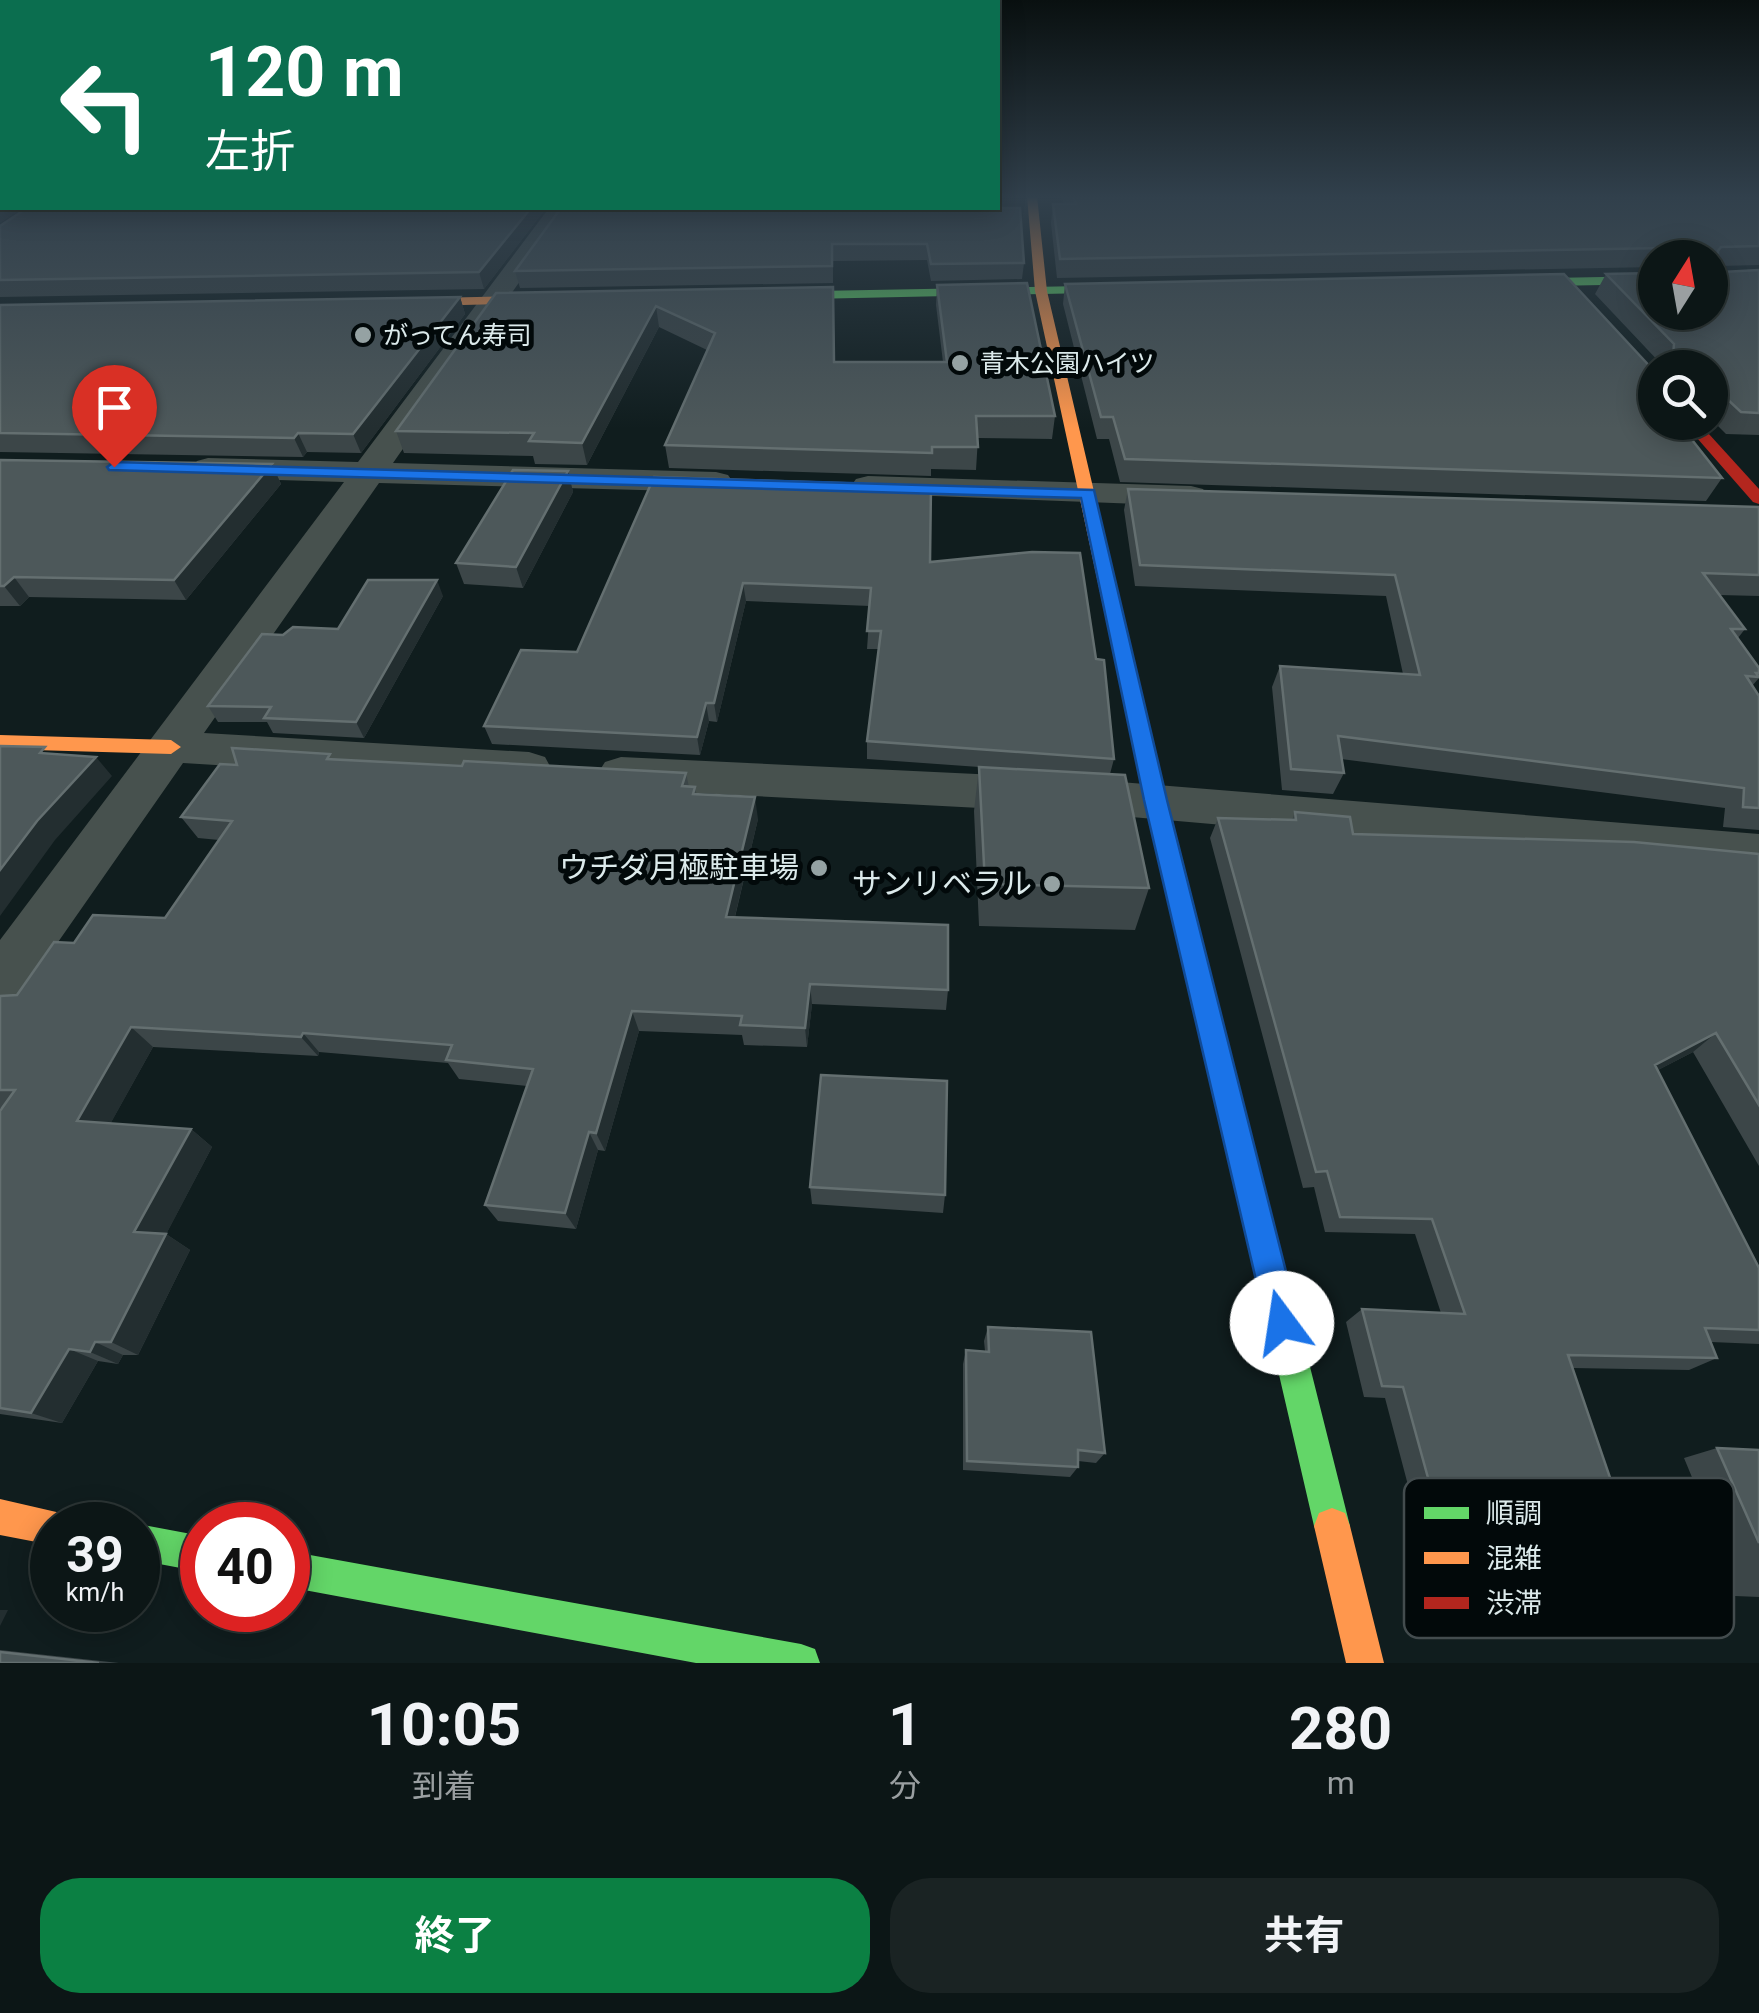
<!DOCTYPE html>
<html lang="ja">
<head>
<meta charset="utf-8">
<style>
	body { margin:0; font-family:Roboto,"Noto Sans JP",sans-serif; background:#1a2323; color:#f1f3f6; height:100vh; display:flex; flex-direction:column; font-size:38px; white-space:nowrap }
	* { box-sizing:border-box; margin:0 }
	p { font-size:32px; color:#9a9fa1 }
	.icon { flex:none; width:55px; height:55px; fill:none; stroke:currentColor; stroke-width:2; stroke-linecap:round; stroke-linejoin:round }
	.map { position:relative; height:1663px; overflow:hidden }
	.details { display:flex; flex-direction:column; background:#0c1616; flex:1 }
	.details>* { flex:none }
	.top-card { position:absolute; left:0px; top:0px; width:1000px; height:210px; box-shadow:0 5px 25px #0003,0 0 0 2px #2c3535; background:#0b6e4f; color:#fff; overflow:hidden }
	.needle { width:65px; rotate:11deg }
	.buttons { position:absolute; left:1638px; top:240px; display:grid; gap:20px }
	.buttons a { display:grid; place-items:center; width:90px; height:90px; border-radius:50%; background:#0c1616; box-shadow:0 5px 25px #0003,0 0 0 2px #2c3535; font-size:50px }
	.speed { position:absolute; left:30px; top:1502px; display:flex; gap:20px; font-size:50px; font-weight:700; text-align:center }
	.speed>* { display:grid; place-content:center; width:130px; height:130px; border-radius:50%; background:#0c1616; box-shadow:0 5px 25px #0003,0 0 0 2px #2c3535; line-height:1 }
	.speed small { font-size:25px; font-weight:400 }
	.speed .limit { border:15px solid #d22; background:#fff; color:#111 }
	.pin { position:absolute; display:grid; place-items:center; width:85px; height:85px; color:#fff; margin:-102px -42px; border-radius:50% 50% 50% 0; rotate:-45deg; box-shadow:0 0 10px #0007 }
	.pin .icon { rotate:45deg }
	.me { position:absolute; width:110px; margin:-55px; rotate:346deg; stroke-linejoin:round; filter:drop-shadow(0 0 8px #0008) }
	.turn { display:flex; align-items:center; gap:35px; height:210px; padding:0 40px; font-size:45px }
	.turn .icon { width:130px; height:130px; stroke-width:2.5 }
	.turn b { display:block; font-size:70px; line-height:85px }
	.eta { display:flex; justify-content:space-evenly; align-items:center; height:170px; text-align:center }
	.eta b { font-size:60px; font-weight:700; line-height:70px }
	.cta { display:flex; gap:20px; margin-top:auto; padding:20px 40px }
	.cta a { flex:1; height:115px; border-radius:40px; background:#0b8043; color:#fff; font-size:40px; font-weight:700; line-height:115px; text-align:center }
	.cta a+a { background:#1a2323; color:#f1f3f6 }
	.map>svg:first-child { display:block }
</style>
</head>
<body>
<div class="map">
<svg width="1759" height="1663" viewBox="0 0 1759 1663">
	<rect width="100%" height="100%" fill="#101d1e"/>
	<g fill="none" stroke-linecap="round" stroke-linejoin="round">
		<path fill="#47514e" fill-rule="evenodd" d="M549,208h22l-178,255 323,9 12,3 5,7 -5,7 -12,3 -337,-9 -175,250 325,19 16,5 6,11 -6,11 -16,5 -346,-21 -164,235 -19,7v-65l344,-458 -136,-4 -11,-3 -5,-7 5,-7 11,-3 150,4z
			M868,476l323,10 12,3 5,7 -5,7 -12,3 -335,-13 -5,-7 5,-7z
			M621,757l417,20 16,5 7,12 -7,12 -16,5 -417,-22 -16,-5 -7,-11 7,-11z
			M1120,782l639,52v38l-639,-56 -16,-5 -7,-12 7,-12z"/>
		<path fill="#63d668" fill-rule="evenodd" d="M1655,276v8l-157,3 -6,-4 6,-4z
			M1137,285l6,4 -2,3 -383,8 -6,-4 6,-4z
			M1138,715l10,7 202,804 -5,13 -13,5 -13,-5 -5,-13 -186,-804z
			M138,1524l64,12v36l-64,-12 -3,-35z
			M288,1551l513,93 14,5 5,14h-124l-408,-76z"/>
		<path fill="#ff974d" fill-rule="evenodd" d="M1027,196h10l10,95 101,431 -10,7 -10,-7 -93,-431z
			M567,295l4,1v6l-183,5 -6,-4 6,-4z
			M0,735l171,5 10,7 -10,7 -171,-5z
			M0,1499l65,15 4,11h-17v20l-52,-10z
			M1332,1508l13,5 5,13 34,137h-38l-32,-137 5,-13z"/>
		<path fill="#b3261e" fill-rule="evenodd" d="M1683,422h15l61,67v15l-6,-2z"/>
	</g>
	<path fill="#3c4648" d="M1061,196h698v69l-41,1 4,6 37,-2v165l-33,-1 -16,-16v-50h-48v-3l-67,-71 11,-20 49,38 55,-54h-55v9l-598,11 -6,-55 2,-19h11z
		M27,208h519l-62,81 -484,8v-71z
		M962,208l62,55 -2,16 -91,2 -4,-21 -94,1v22l-313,5 -5,-17z
		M1065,284l588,87 2,51h29l-3,5 41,51 -16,23 -586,-19 -11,-43h-12l-34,-135z
		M937,285l118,131 -3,23 -74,-1 -2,32 -45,-1v7l-262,-8 -4,-23 42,-95 -48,-23 -72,138 -52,-1 -2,-8 -129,-3 -8,-22 100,-138 337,-6 2,75h108l-7,-57z
		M460,297l5,17 -104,139 -54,-1 -4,5 -303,-5v-147z
		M0,460l272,4 9,20 -95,116 -157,-3 -9,9h-20z
		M568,471l5,21 -50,96 -59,-4 -8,-21z
		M654,477l276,85 166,97 18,100 -4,15 39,114 -14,42 -156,-4 -5,-115 5,-44 -112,-8v-18l11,-92h-11l3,-43 -124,-5 -29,121 -8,-1 -9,34 -208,-11 -8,-18 93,-74z
		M1128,489l631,18v89l-40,-1 26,34 -7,9 21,30v10l-7,8 7,10v134l-36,-3 2,-19 -384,-49 3,14 -11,21 -51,-4 -10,-103 8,-21 123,8 -17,-78 -251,-10 -11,-76z
		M443,596l-79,142 -91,-5 -6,-11h-49l-10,-16 75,-71 55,-6z
		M334,760l352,13 3,14h6l1,7 62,25 -23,98 213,73 -2,20 -134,-6 -5,43 -63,-2 -2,-10 -103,-4 -34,120 -7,-1 -22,79 -78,-8 -13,-16 42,-119 -68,-7 -11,-16 -129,-11 -1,4 -165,-9 -43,77 81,5 21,18 -46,87 24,16 -52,105h-15l-5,9 -20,-3 -36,62 -62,-9v-303l3,-3h-3v-112l17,-1 57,-52 91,-25 54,-78 -21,-2 -17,-21 56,-52z
		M1295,812l58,22 406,20v312l-66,-114 -35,18 101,198v76l-48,-2 6,16 -28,12 -117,-2 71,206 -29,5 -89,-5 -8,-25 -94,-7 -38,-144 -21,-1 -18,-75 16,-13 79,4 -26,-79 -90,-2 -11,-45 -11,1 -93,-350 8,-20 74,2z
		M810,1187l135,8 -2,18 -131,-9z
		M988,1327l117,126 -9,10 -18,-2v6l-8,10 -107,-7v-106l3,-14 19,1 -1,-10z
		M1717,1448l42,2v147l-24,-1v-15l-51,-123z
		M0,1650l119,13h-119z"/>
	<path fill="#232e30" d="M2,199v9h21l-23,15v-22z
		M531,208h15l-62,81 -5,-17z
		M460,297l5,17 -104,139 -8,-19z
		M656,306l3,21 -72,138 -5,-22z
		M298,433l9,19 -4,5 -9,-19z
		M272,464l9,20 -95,116 -12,-20z
		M568,471l5,21 -50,96 -7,-21z
		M14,577l15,20 -9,9 -16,-20z
		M437,580l6,16 -79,142 -8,-16z
		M743,583l3,18 -29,121 -3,-19z
		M706,703l3,18 -9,34 -3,-18z
		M96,757l16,19 -57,64 -55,76v-46l37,-49z
		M755,797l3,22 -28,118 -4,-20z
		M810,984l2,20 -5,43 -2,-19z
		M632,1011l7,20 -34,120 -9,-18z
		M131,1027l22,20 -51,92 -25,-18z
		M303,1033l16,19 -1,4 -17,-19z
		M1716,1033l-23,19 -60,31 22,-18z
		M191,1129l21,18 -53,101 -25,-16z
		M589,1132l9,18 -22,79 -11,-16z
		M166,1234l24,16 -52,105 -27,-13z
		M95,1342l28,13 -5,9 -28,-12z
		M69,1349l29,12 -36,62 -31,-10z
		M0,1610h8l-8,16z"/>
	<path fill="#4d585a" stroke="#646f70" stroke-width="2.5" d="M1072,196h687v50l-38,1 -3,4v17l4,4 37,-2v143l-18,-1 -17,-16 -14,1v-29h-38l2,-24 -68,-70 49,-1v39h55v-54h-41v-6l-4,-4 -605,11 -7,-55h23z
		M27,208h504l-52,64 -479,8v-54z
		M561,208h459l4,55 -93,1 -4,-20h-95v22l-317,5z
		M1564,274l91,98v50h23l44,56 -597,-19 -12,-42h-12l-36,-133z
		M1027,283l28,133h-79l2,31h-46v6l-267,-8 50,-112 -59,-27 -74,137 -53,-2 5,-8 -138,-2 100,-138 337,-6 1,75h113l-10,-77z
		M460,297l-107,137 -55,-1 -4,5 -294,-5v-128z
		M0,460l272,4 -98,116 -160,-3 -10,9h-4z
		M513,470l55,1 -52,96 -60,-4z
		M654,477l277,9 -1,76 102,-10 48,1 16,106 8,1 10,99 -247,-18 14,-110h-14l4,-43 -128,-5 -29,120h-8l-9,34 -213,-11 37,-76 56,2z
		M1128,489l631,18v68l-56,-2 42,56h-14l28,39v5h-3l3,4 -13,-1 13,20v112l-16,-1 1,-19 -406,-52 6,37 -53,-4 -11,-103 140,9 -25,-100 -255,-10z
		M368,580h69l-81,142 -92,-4 7,-11 -63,-1 54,-72 21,1 10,-8 45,2z
		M0,746l45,1 -5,6 56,4 -59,64 -37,49z
		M232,748l98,6 -3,5 135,7 2,-5 222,12 -4,13 13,1 -2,7 62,3 -29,120 222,8v65l-138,-6 -5,44 -65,-3 2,-9 -110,-5 -36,122 -7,-1 -24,81 -80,-8 48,-136 -87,-9 6,-15 -149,-12 -2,4 -170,-10 -54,94 114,8 -57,103 32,2 -55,108h-16l-5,10 -21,-3 -38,64 -31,-5v-297l15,-21h-15v-94l17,-1 37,-53 20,1 19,-28 72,3 67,-97 -51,-4 39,-53 17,1z
		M979,767l146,8 24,113 -164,-4z
		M1295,812l55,5 3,17 281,8 125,12v251l-43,-72 -61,32 104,203v62l-54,-2 12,30 -149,-3 75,219 -92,-5 -9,-26 -98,-7 -41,-149 -21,-1 -20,-77 103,5 -33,-95 -92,-2 -13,-46 -11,1 -98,-354 78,2z
		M821,1075l126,6 -2,114 -135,-8z
		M988,1327l103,5 14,121 -27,-3v17l-111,-6 -1,-111 23,2z
		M1717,1448l42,2v93z
		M0,1652l99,11h-99z"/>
	<linearGradient id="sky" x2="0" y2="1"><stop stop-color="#091010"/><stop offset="0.46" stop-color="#31404c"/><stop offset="1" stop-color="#31404c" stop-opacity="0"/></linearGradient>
	<rect width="1759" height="429" fill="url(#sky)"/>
	<path fill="#1a73e8" stroke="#114b97" stroke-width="2.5" d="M114,462l980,28 73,310 132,523 -5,11 -12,5 -11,-5 -5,-11 -122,-523 -63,-302 -972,-28 -2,-3z"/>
	<g fill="#95a2a3" stroke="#02090a" stroke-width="4">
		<circle cx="363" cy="335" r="10"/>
		<circle cx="960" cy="363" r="10"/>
		<circle cx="819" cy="868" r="10"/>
		<circle cx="1052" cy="884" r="10"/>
	</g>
	<g text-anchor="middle" stroke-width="10" stroke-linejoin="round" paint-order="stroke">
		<g font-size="25" fill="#dceaeb" stroke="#02090a" text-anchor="start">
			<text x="383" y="344">がってん寿司</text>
			<text x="980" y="372">青木公園ハイツ</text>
		</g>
		<g font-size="30" fill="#dceaeb" stroke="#02090a" text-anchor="end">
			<text x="799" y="878">ウチダ月極駐車場</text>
			<text x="1032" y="894">サンリベラル</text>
		</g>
	</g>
	<rect x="1404" y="1478" width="330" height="160" rx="15" fill="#02090a" stroke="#434c4e" stroke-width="2.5"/>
	<rect x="1424" y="1507" width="45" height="12" fill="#63d668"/>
	<rect x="1424" y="1552" width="45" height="12" fill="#ff974d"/>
	<rect x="1424" y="1597" width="45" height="12" fill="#b3261e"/>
	<g font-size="28" fill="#dceaeb">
		<text x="1486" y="1523">順調</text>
		<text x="1486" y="1568">混雑</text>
		<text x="1486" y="1613">渋滞</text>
	</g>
</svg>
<div class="buttons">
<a><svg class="needle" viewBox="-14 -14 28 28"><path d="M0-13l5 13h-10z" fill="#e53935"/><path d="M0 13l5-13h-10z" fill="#9a9fa1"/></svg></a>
<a><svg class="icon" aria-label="search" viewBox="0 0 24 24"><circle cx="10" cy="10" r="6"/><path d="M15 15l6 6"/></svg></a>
</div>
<div class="speed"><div>39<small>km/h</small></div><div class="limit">40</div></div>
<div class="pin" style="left:114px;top:467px;background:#d93025"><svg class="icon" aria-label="arrive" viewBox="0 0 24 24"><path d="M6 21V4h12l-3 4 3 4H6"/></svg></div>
<svg class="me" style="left:1282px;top:1323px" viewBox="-20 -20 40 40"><circle r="19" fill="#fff"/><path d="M0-13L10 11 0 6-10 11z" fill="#1a73e8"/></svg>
<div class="top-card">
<div class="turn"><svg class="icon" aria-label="left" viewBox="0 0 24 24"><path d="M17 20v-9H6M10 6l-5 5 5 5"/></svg><div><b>120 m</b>左折</div></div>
</div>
</div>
<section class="details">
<div class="eta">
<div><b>10:05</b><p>到着</p></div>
<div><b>1</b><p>分</p></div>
<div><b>280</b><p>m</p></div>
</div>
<div class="cta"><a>終了</a><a>共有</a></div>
</section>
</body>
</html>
